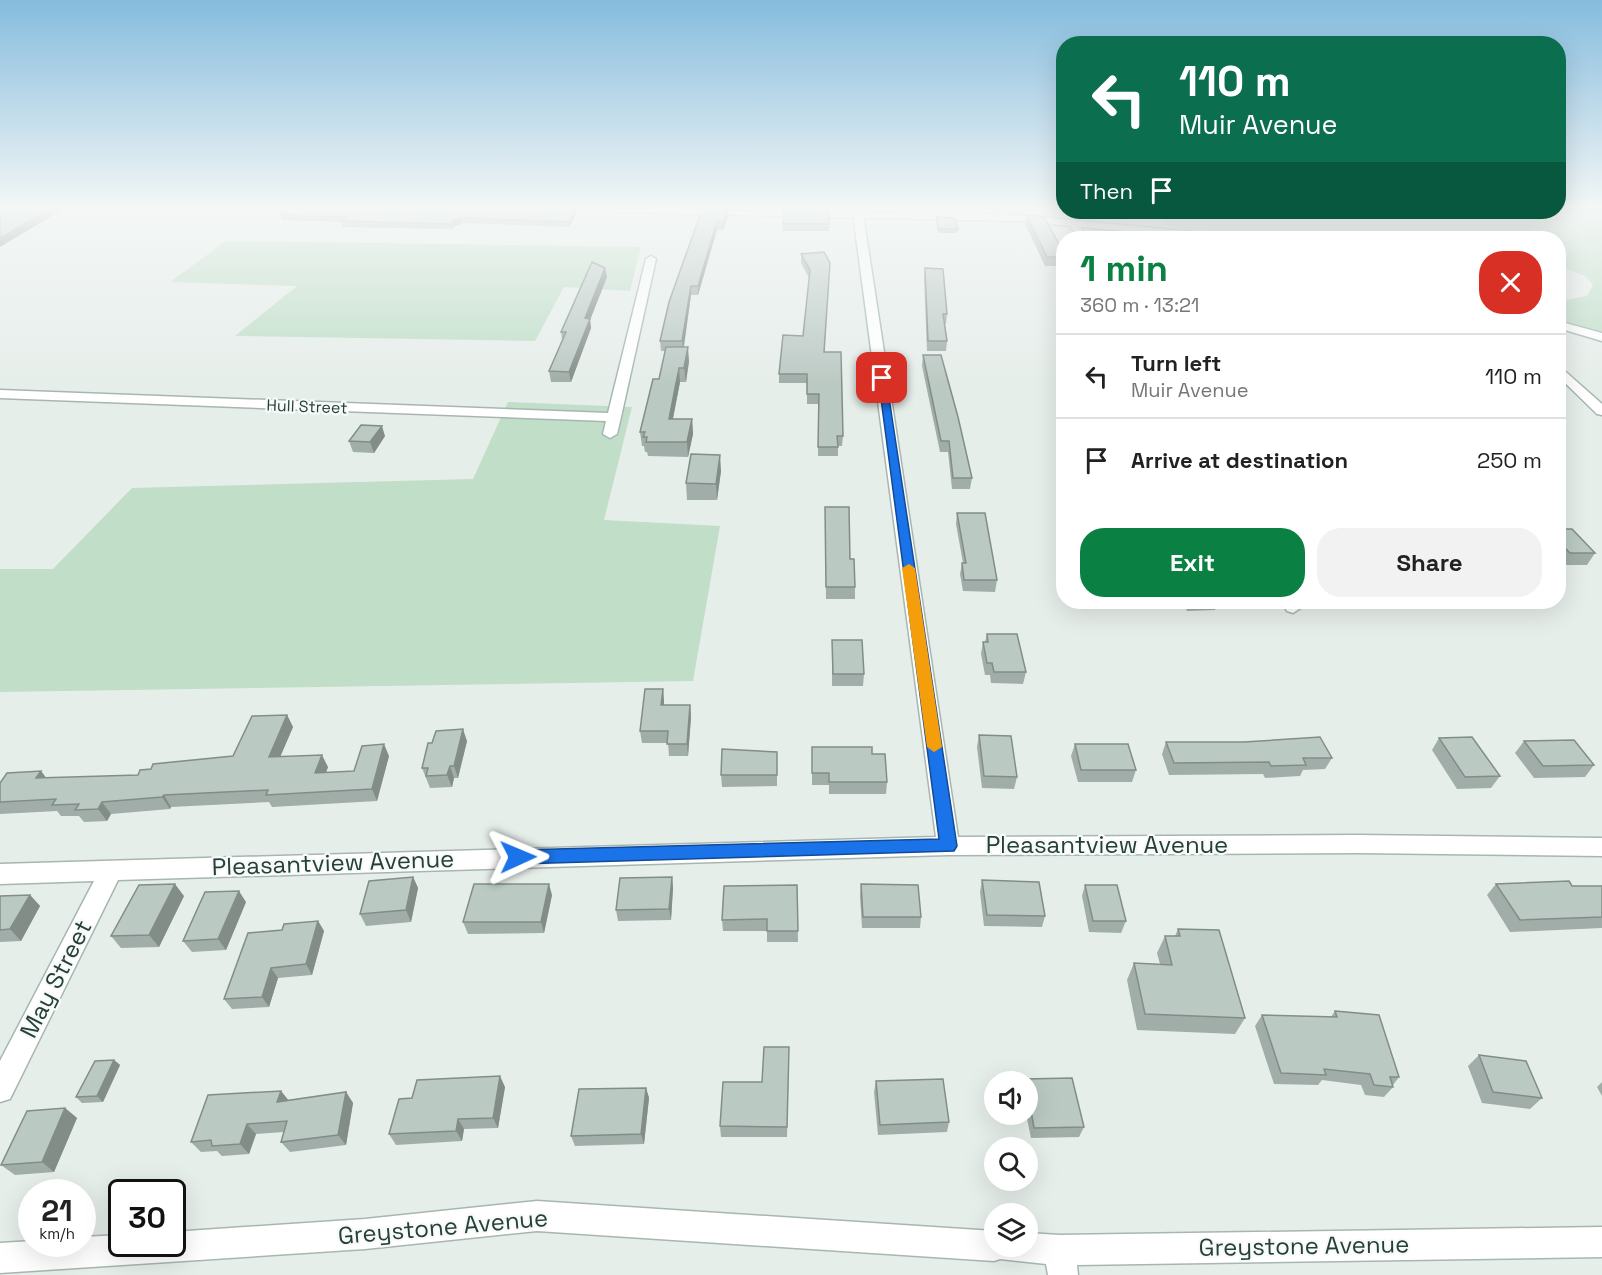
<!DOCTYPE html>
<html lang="en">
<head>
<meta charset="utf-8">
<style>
	body { margin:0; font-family:"Space Grotesk",sans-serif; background:#f2f2f2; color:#222; height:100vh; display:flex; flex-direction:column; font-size:22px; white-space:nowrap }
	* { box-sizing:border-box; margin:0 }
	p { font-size:20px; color:#767676 }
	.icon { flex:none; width:33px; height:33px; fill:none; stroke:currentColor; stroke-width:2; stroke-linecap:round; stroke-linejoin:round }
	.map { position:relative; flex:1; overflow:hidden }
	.drawer { position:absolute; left:1056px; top:231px; width:510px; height:378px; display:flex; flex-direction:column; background:#fff; border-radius:24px; box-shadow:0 6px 24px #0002 }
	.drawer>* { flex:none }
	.banner { position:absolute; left:1056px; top:36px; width:510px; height:183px; border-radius:24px; box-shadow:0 6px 24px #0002; background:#0b6e4f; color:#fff; overflow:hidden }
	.controls { position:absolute; left:984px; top:1071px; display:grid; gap:12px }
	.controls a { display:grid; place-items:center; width:54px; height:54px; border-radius:50%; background:#fff; box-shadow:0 6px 24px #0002; font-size:30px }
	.speed { position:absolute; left:18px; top:1179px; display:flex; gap:12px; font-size:30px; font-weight:700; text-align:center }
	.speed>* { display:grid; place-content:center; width:78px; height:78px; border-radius:50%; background:#fff; box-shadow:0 6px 24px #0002; line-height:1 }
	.speed small { font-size:15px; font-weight:400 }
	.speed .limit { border:3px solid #111; border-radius:9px; background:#fff; color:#111 }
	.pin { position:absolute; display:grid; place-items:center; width:51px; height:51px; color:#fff; margin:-26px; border-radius:12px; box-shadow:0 3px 9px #0006 }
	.me { position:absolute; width:66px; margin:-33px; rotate:89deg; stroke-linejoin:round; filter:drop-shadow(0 0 4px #0008) }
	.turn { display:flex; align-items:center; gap:21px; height:126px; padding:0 24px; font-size:27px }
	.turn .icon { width:78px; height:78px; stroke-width:2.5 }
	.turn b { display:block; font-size:42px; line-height:51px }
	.then { display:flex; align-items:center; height:57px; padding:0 24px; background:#0003; gap:12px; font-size:22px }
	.round { display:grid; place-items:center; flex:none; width:63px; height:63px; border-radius:24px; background:#f2f2f2 }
	.overview { display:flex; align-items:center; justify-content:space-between; height:102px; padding:0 24px }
	h1 { font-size:36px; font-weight:600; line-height:45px; color:#0b8043 }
	.button { display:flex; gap:12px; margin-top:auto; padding:12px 24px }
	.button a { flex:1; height:69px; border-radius:24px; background:#0b8043; color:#fff; font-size:24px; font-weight:600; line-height:69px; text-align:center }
	.button a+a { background:#f2f2f2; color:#222 }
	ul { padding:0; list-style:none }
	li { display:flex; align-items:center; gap:18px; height:84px; padding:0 24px; border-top:2px solid #e0e0e0 }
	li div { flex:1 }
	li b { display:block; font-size:22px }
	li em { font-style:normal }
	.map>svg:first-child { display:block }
</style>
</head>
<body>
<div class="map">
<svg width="1602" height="1275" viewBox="0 0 1602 1275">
	<rect width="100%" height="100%" fill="#e6eeea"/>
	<path fill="#c0dec8" d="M1559,207h43v125l-43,-13v-18l28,-5 6,-11 -8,-9 -26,-10 -1,-28h-283l-109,-12 -9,-14h401z
		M226,241l415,6 -11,44 -66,-4 -29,54 -300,-5 62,-50 -127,-4z
		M508,402l124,5 -28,113 116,6 -27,155 -693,11v-123h53l79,-81 341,-9z"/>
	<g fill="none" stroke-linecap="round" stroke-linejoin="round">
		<defs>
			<path id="street" d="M858,211l5,3 95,623 400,-2 244,3v18l-244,-3 -410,2 -830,25 -108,219 -10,3v-41l94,-180 -94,3v-20l936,-27 -83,-623z
				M1070,220h6l12,18h-10l-10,-16z
				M651,256l5,3 -35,158 -4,17 -7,4 -7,-4 3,-13 -606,-23v-8l608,23 38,-154z
				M1558,365l44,39v11l-5,-1 -39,-38z
				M1282,602h16l4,5 -9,6 -6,-2z
				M537,1201l457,30v15h34v-13l32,2 542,-8v30l-525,8 1,10h-30l-2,-11 -46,-5 -6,2 -457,-30 -172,18 -365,24v-30l32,-2v3h50v-7l40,-2v9h50v-12l193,-13z"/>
			<path id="secondary" d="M512,207l506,8 208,20 5,3h-31l-182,-17 -502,-11z
				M1558,321l44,12v8l-44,-13z"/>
		</defs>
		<use href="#street" stroke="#a8b6b1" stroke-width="3"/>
		<use href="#secondary" stroke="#a5b9b2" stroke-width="3"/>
		<use href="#street" fill="#fff" fill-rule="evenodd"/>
		<use href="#secondary" fill="#fff" fill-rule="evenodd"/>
	</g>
	<path fill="#a1ada8" d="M785,207h43v2l-43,-1z
		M576,214l-7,13 -106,-4 -8,3 -3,3 -110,-2 -1,-5 -59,-2 -2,-5z
		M700,215l28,2 -5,13h-6l-19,65h-7l-7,52 5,14 -3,21h-6l-7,37h19l1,15 -5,23 -40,-1 -1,-4h-2l-1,-6h-2l-2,-14 19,-53 6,-28h-4l-1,-10z
		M1026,215l38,38v13h-19l-20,-42z
		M936,217l22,12 -1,4h-19l-2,-12z
		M783,224h46v7h-46z
		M824,252l1,100 18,84 -1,10h-4v10h-20v-52h-11v-21h-28v-9l24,-38 6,-58 -8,-15v-9z
		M925,268l22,46 -1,10h-1l2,17 -1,10h-19l-3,-74z
		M607,277l-17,43 1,8 -20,54h-20l-2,-11 13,-31 -1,-8z
		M923,355l49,123 -2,11h-18l-4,-37h-8l-18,-86z
		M385,436l-11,17 -21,-1 -4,-11z
		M721,471l-4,29h-30l-1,-17z
		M825,507l25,52 5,28v12h-29z
		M957,513l40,67 -2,12 -32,-1 -3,-17 2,-11h1l-7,-39z
		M1558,529l37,24 -8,12h-25l-4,-5z
		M1183,602h35l-3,8 -28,1z
		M1365,602h38l-3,6 -32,-1z
		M987,634l39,38 -3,12 -32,-1 -1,-8h-5l-4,-21 2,-12h2z
		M832,640l32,34 -1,12h-31z
		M663,689l1,12v4h26l1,12 -3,39h-19l-1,-13h-26l-2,-12z
		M287,715l6,12 -13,30 48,10 -2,6 28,-2 35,-15 -12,45 -105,6 -3,-5 -98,5 -1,2 -59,5 -4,7 -23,1 -5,-6h-18l-4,-5 -57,3v-31l41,-12 5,7 92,-3 13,-6 82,-13z
		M979,735l38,42 -3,12 -32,-1 -5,-41z
		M1439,738l61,38 -9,12 -34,1 -25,-39z
		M467,741l-9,37h-4l-2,9 -22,1 -8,-20z
		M1524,741l70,24 -9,12 -51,1 -19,-25z
		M1166,742l166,16 -7,11 -22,1 -3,6 -35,2 -2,-4 -94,1 -7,-21z
		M1075,744l61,26 -4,12h-54l-7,-26z
		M812,747l60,7 15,28 -1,12h-57v-9h-17z
		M777,752v34l-55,1 -1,-12z
		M413,877l5,11 -7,34 -45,4 -6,-12z
		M672,877l1,11 -2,32 -53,1 -2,-11z
		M982,880l63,36 -3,11 -58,-1 -4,-34z
		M861,884l60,33 -1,11h-58l-2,-32z
		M1496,884l76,2h30v42l-92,4 -23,-37z
		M797,885l1,57h-31v-11h-44l-1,-11z
		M1085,885l41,36 -5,12 -32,-1 -7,-36z
		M30,895l10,11 -19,35 -21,1v-46z
		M552,895l-8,38 -76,1 -5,-12z
		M184,896l-25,51 -38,1 -10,-12z
		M246,902l-20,48 -34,2 -9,-11z
		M318,921l6,10 -12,44 -34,3 -9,29 -37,2 -8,-10 58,-69z
		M1178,929l67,89 -10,16 -98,-4 -10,-50 7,-17 26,1 -3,-11 8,-17h10z
		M1335,1011l64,66 -6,8v2l-9,10 -19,-2 -4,-10 -39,-5 -4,5 -44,-1 -19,-58 7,-11 69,2z
		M1479,1055l63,43 -12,11 -48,-6 -14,-37z
		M789,1058l-2,79h-66l-1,-11 42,-44z
		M114,1060l6,5 -17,37 -21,1 -6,-6z
		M1072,1078l12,49 -5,10 -48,1 -5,-24h2v-32h-4l1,-3z
		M876,1081l73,41 -2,10 -69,3 -4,-43z
		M1602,1082v14l-5,-9z
		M505,1087l-7,41 -34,1 -2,12 -66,4 -7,-11 23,-36z
		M646,1088l3,10 -5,46 -69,2 -4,-10z
		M281,1091l7,9 58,-8 7,11 -7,42 -56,7 -9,-10 3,-10 -28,2 -7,20 -27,2 -5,-5 -16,1 -10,-10z
		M65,1108l12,10 -23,54 -39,3 -14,-10z"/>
	<path fill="#838d88" d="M53,207h14l-67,40v-9z
		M576,208v6l-7,13v-5z
		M727,208l1,9 -5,13v-9z
		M461,218l2,5 -8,3 -3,3 -1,-5 3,-4z
		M717,221v9l-19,65v-9z
		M605,268l2,9 -17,43 1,8 -20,54 -2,-10 16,-54z
		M691,286v9l-8,56 -1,-10z
		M688,347l1,14 -3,21 -2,-14z
		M679,368l1,14 -10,51 -1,-14z
		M692,419l1,15 -5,23 -1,-15z
		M382,426l3,10 -11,17 -4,-11z
		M720,455l1,16 -4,29 -1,-16z
		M663,689l1,12 -1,16 -2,-12z
		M690,705l1,12 -3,39 -1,-12z
		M287,715l6,12 -18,42 -6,-12z
		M463,729l4,12 -9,37 -4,-12z
		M384,744l5,12 -12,45 -5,-12z
		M322,755l6,12 -7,18 -6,-12z
		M450,766l4,12 -2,9 -5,-12z
		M41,771l9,12 -14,-5z
		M164,795l7,12 -1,2 -8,-12z
		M102,802l9,12 -4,7 -9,-12z
		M413,877l5,11 -7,34 -5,-12z
		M672,877l1,11 -2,32 -2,-11z
		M175,884l9,12 -25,51 -10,-12z
		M549,884l3,11 -8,38 -3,-11z
		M239,891l7,11 -20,48 -8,-11z
		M30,895l10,11 -19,35 -11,-12z
		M318,921l6,10 -12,44 -6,-11z
		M271,968l7,10 -9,29 -7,-10z
		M114,1060l6,5 -17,37 -6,-6z
		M500,1076l5,11 -7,41 -5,-10z
		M646,1088l3,10 -5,46 -3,-10z
		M281,1091l8,10 -12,1z
		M346,1092l7,11 -7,42 -8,-10z
		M65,1108l12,10 -23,54 -12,-10z
		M458,1119l6,10 -2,12 -6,-10z
		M247,1124l9,10 -7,20 -9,-10z"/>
	<path fill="#bbc9c3" stroke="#838d88" stroke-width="1.5" d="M10,207h43l-53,31v-26z
		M290,207h225l61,1 -7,14 -108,-4 -7,2 -3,4 -110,-3 5,-4 -66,-2z
		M705,208h22l-4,13h-6l-19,65h-7l-9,55h-22l9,-39 31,-87h4z
		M784,211l44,1 1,12h-46z
		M1026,215l18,2 20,36v4h-17z
		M936,217l19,1 3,11h-19z
		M824,252l6,11 -6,89h17l2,84h-6l1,11h-20l1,-53h-12v-20h-28l4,-39 20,1 7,-66 -9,-16z
		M592,262l13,6 -20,50 5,1 -21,53 -20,-1 17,-39h-5z
		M925,268l18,1 4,45h-4l4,27h-19z
		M666,347h22l-4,21h-5l-10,51h23l-5,23h-41l1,-5h-4l2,-5h-5l13,-53h6z
		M923,355h18l17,62 14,61h-19l-4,-37h-8z
		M361,425l21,1 -12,16 -21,-1z
		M691,454l29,1 -4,29 -30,-1z
		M825,507h24l1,52h4l1,28h-29z
		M957,513h28l12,67h-33l-2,-17h4z
		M1558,529h14l23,24h-25l-12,-12z
		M987,634h30l9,38h-32l-2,-9h-5l-4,-21h5z
		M832,640h30l2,34h-31z
		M645,689h18l-2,16h29l-3,39h-20l1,-13h-28z
		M287,715l-18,42 53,-2 -7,18 39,-2 8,-25 22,-2 -12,45 -106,6 2,-5 -104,5 -2,2 -60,5 -4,7 -23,1 4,-6 -27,1 4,-6 -56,3v-19l7,-10 34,-2 -5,7 102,-3 2,-5 11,-1 2,-5 80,-8 19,-40z
		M463,729l-9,37h-4l-3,9 -21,1 2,-8h-6l6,-25h4l4,-12z
		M979,735l32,1 6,41 -33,-1z
		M1320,737l12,21h-29l3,7 -35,1 -2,-4 -95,1 -8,-21h78z
		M1472,737l28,39 -35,1 -26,-39z
		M1574,740l20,25 -51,1 -19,-25z
		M1075,744h53l8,26h-55z
		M812,747h60v7h13l2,28h-58v-9h-17z
		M722,749l55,3v23h-56z
		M413,877l-7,33 -46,4 9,-33z
		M672,877l-3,32 -53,1 4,-32z
		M982,880l57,2 6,34 -58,-1z
		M1569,881l3,5h30v31l-82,3 -24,-36z
		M175,884l-26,51 -38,1 28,-51z
		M474,884h75l-8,38h-78z
		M861,884l57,1 3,32h-58z
		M797,885l1,46h-31v-12l-45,1 2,-34z
		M1085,885h32l9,36h-33z
		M239,891l-21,48 -35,2 22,-49z
		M30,895l-20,34 -10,1v-34z
		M318,921l-12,43 -35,4 -9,29 -38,2 24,-66 34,-3 2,-6z
		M1178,929l41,1 26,88 -100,-4 -11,-51 38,2 -7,-29h15z
		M1335,1011l44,4 20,62h-9l3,10 -19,-2 -4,-11 -46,-5 2,6 -45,-2 -19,-58 75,2z
		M764,1047h25l-2,80 -67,-1 3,-44h39z
		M1479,1055l47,6 16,37 -49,-6z
		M114,1060l-17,36 -21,1 19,-36z
		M500,1076l-7,42 -35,1 -2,12 -67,3 10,-35 13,-1 5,-18z
		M1072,1078l12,49 -50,1 -6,-34v-12h-3v-3z
		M943,1079l6,43 -69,3 -4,-44z
		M646,1088l-5,46 -70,2 8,-47z
		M281,1091l-4,11 69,-10 -8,43 -57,7 6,-21 -40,3 -7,20 -28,2 -1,-6 -20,2 17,-47z
		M65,1108l-23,54 -41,3 26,-54z"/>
	<linearGradient id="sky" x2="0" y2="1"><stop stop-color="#85bcde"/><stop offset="0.54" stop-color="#f4f7f6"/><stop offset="1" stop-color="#f4f7f6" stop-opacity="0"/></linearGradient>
	<rect width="1602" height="385" fill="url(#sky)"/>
	<path fill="#1a73e8" stroke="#114b97" stroke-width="1.5" d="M878,376l8,2 71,468 -3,5 -436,13 -6,-2 -2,-5 2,-5 6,-2 421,-11z"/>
	<path fill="#f59e0b" d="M909,564l6,4 27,179 -8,5 -7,-5 -25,-179z"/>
	<g text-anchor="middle" stroke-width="4.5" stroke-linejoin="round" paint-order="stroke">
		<g font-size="16" fill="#254038" stroke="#f7faf8">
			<text transform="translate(307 406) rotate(2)" y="6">Hull Street</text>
		</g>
		<g font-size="24" fill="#254038" stroke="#f7faf8">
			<text x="1107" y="853">Pleasantview Avenue</text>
			<text transform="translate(333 863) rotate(-2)" y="8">Pleasantview Avenue</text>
			<text transform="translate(56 979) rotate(-63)" y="8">May Street</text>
			<text transform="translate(443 1227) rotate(-5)" y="8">Greystone Avenue</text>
			<text transform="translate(1304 1246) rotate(-1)" y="8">Greystone Avenue</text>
		</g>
	</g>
</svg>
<div class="controls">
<a><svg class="icon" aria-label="sound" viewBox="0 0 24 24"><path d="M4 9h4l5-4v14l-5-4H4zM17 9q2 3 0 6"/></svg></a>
<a><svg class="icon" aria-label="search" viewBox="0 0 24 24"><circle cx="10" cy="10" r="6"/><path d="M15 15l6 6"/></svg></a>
<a><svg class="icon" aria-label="layers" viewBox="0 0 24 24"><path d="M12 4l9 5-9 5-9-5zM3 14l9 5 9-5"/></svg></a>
</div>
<div class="speed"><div>21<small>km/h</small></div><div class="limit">30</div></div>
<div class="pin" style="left:882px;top:378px;background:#d93025"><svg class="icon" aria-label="arrive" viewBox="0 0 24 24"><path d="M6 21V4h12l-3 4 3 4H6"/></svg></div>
<svg class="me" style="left:518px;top:857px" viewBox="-20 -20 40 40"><path d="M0-17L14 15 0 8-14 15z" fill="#1a73e8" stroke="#fff" stroke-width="4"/></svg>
<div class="banner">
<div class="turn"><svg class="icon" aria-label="left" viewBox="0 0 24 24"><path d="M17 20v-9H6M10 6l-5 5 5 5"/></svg><div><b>110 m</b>Muir Avenue</div></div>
<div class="then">Then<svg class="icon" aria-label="arrive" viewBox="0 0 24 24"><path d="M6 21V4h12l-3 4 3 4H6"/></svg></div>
</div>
<section class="drawer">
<div class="overview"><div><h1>1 min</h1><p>360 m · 13:21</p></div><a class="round" style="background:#d93025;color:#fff"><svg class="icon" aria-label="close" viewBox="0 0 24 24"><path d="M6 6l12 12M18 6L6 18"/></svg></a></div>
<ul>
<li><svg class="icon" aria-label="left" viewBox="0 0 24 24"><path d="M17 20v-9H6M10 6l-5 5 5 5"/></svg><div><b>Turn left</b><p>Muir Avenue</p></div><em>110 m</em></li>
<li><svg class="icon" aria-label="arrive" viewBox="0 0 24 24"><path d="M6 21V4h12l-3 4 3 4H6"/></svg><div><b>Arrive at destination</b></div><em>250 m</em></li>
</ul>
<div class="button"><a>Exit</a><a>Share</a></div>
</section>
</div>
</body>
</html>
